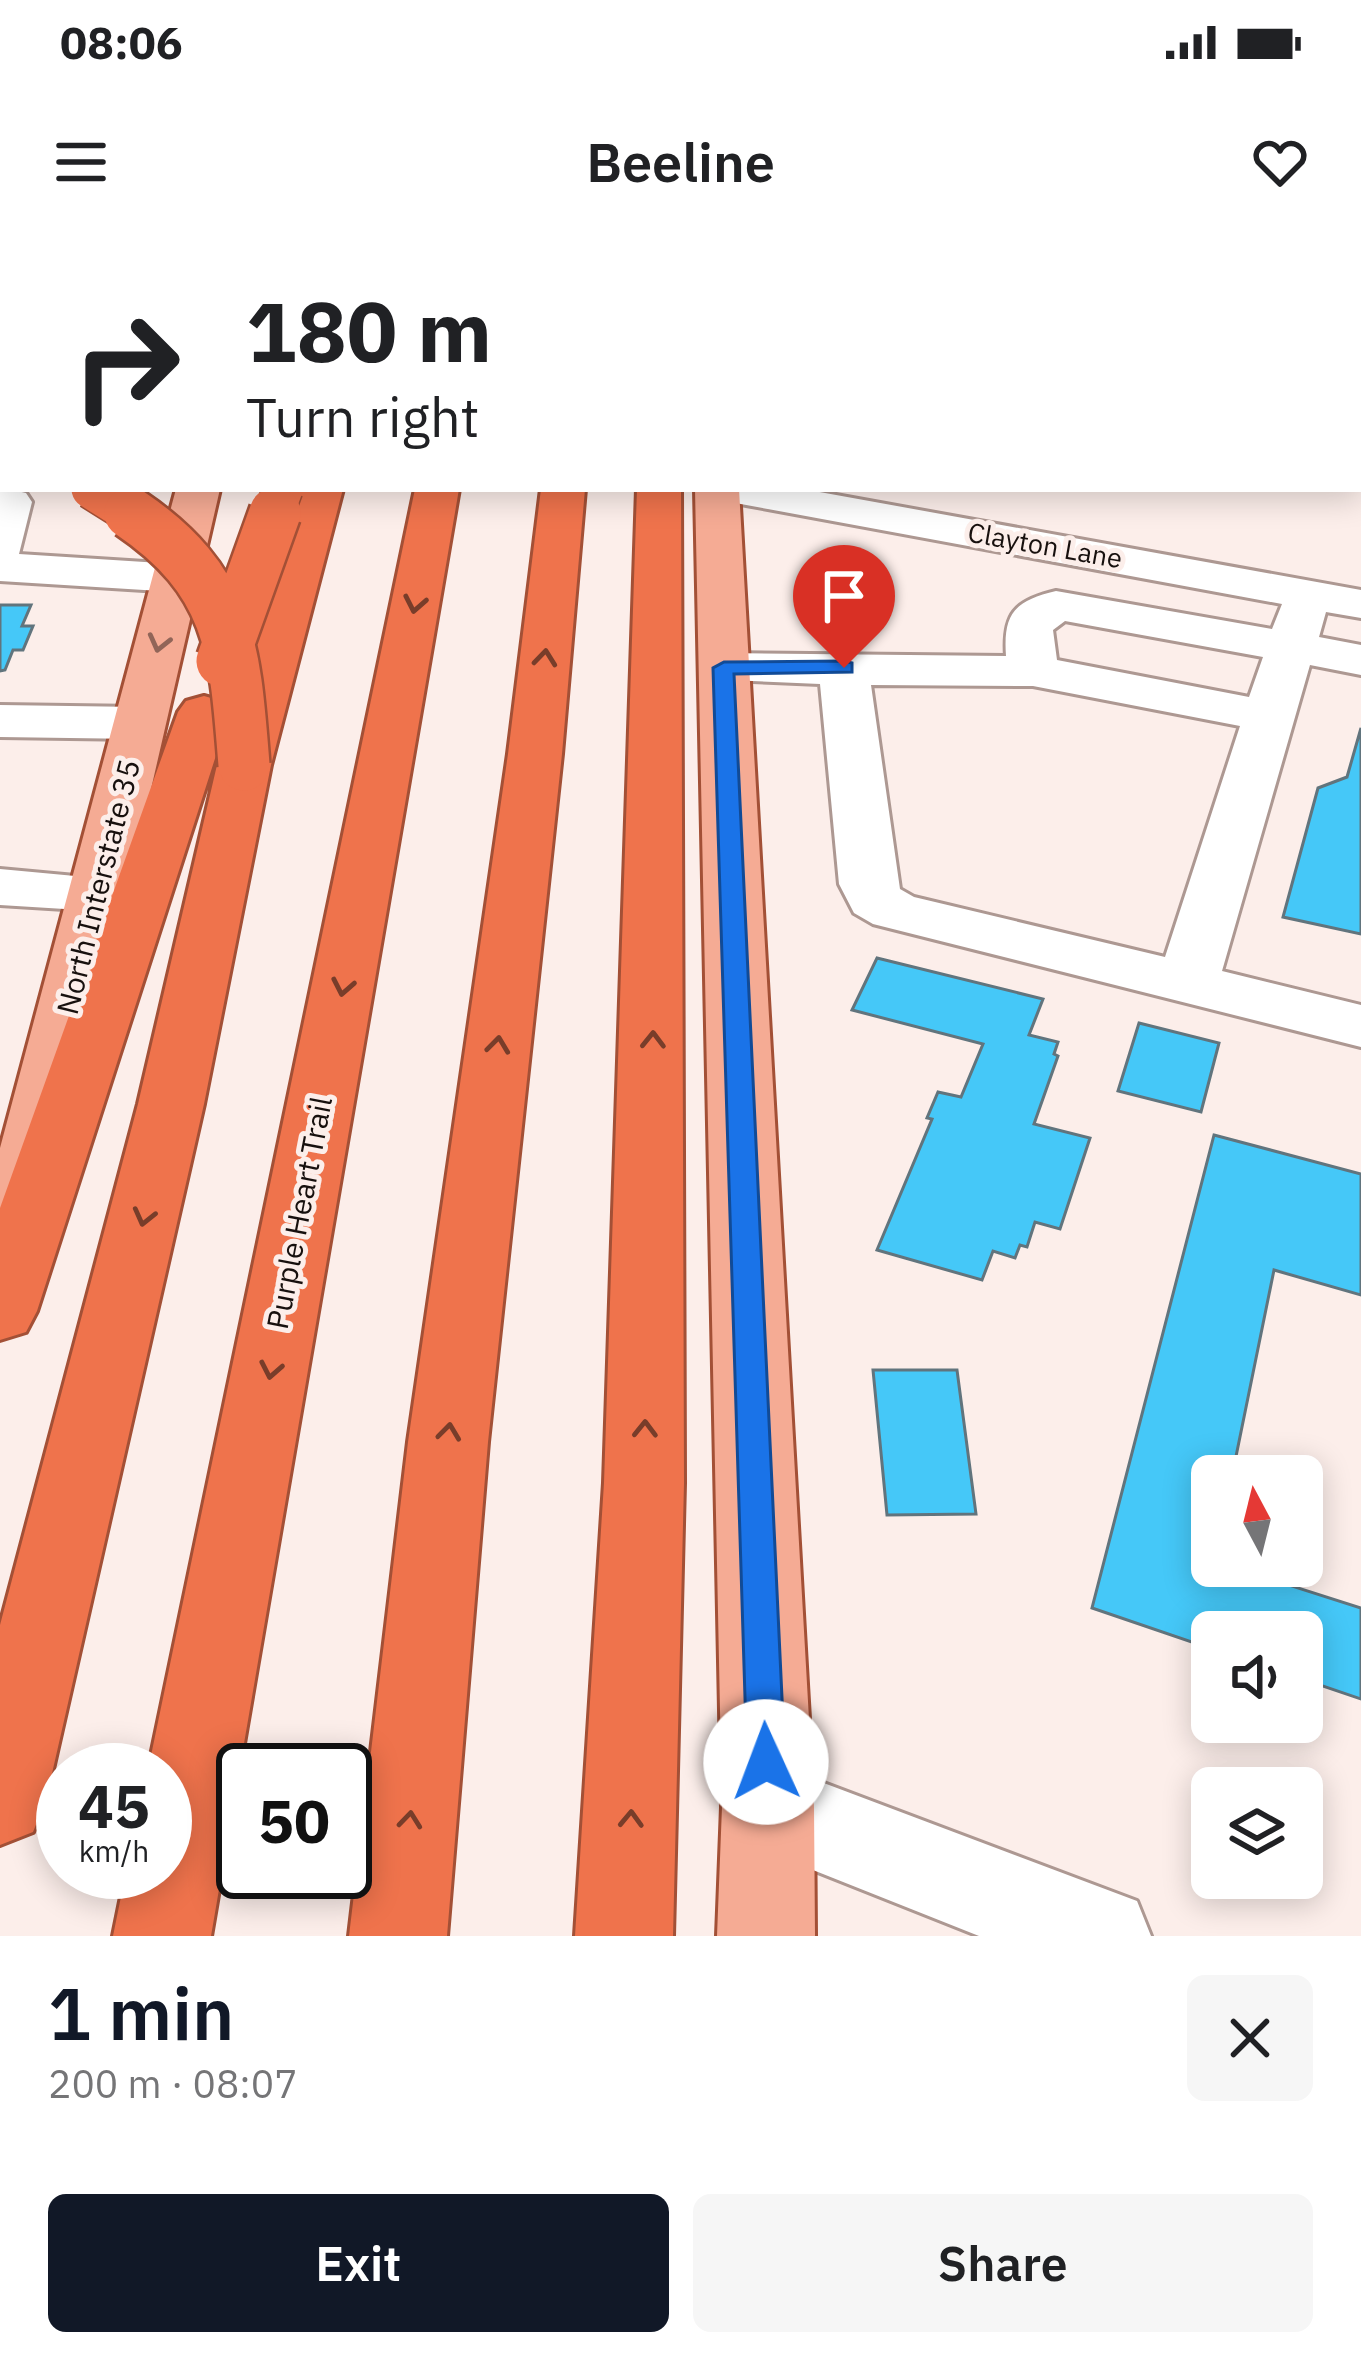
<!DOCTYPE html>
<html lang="en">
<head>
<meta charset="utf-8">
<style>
	body { margin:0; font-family:"IBM Plex Sans",sans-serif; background:#f6f6f6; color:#202124; height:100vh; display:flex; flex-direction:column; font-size:45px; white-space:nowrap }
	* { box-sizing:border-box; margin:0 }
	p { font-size:39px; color:#757577 }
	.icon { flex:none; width:66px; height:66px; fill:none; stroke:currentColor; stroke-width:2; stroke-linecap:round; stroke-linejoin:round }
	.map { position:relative; height:1696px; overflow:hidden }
	.panel { display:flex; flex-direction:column; background:#fff; flex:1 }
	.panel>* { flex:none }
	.hud { position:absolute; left:0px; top:0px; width:1362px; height:252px; box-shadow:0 6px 30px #0003; background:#fff; color:#202124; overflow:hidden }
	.needle { width:78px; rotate:353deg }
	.tools { position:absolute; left:1191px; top:1215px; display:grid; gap:24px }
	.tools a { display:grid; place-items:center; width:132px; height:132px; border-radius:18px; background:#fff; box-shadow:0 6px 30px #0003; font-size:60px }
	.speed { position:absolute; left:36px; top:1503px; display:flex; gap:24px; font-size:60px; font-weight:700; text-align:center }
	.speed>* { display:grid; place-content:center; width:156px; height:156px; border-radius:50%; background:#fff; box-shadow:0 6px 30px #0003; line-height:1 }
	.speed small { font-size:30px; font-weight:400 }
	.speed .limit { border:6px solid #111; border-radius:18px; background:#fff; color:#111 }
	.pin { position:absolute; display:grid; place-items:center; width:102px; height:102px; color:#fff; margin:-123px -51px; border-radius:50% 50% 50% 0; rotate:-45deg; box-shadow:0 0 12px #0007 }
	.pin .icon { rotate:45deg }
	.me { position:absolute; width:132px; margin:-66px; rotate:358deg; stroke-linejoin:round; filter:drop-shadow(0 0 9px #0008) }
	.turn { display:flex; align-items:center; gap:42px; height:252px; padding:0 48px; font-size:54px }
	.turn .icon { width:156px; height:156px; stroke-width:2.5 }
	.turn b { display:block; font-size:84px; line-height:102px }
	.round { display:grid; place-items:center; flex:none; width:126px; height:126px; border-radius:18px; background:#f6f6f6 }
	.overview { display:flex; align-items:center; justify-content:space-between; height:204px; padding:0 48px }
	h1 { font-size:72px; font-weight:600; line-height:90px; color:#111827 }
	.cta { display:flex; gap:24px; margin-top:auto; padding:24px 48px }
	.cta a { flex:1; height:138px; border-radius:18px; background:#111827; color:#fff; font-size:48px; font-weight:600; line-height:138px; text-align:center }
	.cta a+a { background:#f6f6f6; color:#202124 }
	.status { display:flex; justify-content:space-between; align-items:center; height:84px; padding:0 60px; background:#fff; direction:ltr }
	.status svg { height:33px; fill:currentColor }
	header { display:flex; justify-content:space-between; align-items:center; height:156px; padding:0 48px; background:#fff; font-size:54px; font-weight:600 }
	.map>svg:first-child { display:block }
</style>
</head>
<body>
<div class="status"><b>08:06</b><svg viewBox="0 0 49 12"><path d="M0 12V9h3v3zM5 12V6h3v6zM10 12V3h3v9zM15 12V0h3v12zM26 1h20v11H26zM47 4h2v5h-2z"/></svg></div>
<header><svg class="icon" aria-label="menu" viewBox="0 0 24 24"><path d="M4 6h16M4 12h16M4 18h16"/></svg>Beeline<svg class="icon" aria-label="heart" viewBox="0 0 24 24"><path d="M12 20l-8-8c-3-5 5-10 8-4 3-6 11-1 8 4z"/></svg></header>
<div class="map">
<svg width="1361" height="1696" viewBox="0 0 1361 1696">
	<rect width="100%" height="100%" fill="#fceeea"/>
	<path fill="#45c8f8" stroke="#61747d" stroke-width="3" d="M1120,0h112l3,3h-113z
		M0,365h31l-9,21h11l-10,24h-10l-8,20 -5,1z
		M1361,488v206l-78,-17 35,-129 29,-11z
		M877,718l166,41 -14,36 29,7 -4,12 4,2 -24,68 56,14 -30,91 -25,-7 -8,25 -7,-2 -5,13 -22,-7 -11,29 -105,-30 55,-131 -5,-1 11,-26 23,5 22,-53 -131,-34z
		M1139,783l80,20 -18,69 -83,-21z
		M1214,895l147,39v121l-87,-25 -42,206h-20v90h17l132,42v91l-59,-20v-47h-90v17l-120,-41z
		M873,1130h84l19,144 -89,1z"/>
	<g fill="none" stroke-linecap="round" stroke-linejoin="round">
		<defs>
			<path id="minor" d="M1271,0h35l2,3h-35z
				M1359,69h2v25h-2z
				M0,247l26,6 6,9 -13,52 157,10 17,4 6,10 -6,10 -17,4 -176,-11z
				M708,249h95l558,101v28l-35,-6 -7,25 42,8v30l-51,-10 -88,306 139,34v42l-488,-123 -19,-11 -15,-29 -19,-200 -114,-5 -7,-11 7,-11 18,-4 282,3c-3,-42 8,-55 50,-65l216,38 10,-25 -552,-102 -15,-4zM1065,381l198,36 -14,40 -192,-37 -4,-30zM871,445l162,1 207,40 -75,231 -251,-60 -14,-8z
				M0,465l139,2 19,5 7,11 -7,11 -19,5 -139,-2z
				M0,629l118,11 8,13 -8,13 -21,5 -97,-6z
				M768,1522l369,139 14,35h-172l-244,-97 -13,-32 13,-32z"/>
			<path id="major" d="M3,97v24l-3,1v-24z
				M176,249h44l-183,796 -11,20 -26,8v-165z
				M695,249h44l75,1318 1,129h-98l5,-129z"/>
			<path id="highway" d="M0,0h43l-40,3v9z
				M0,196l3,1v26l-3,-1z
				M299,249h44l-72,276 -67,339 -158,696 -13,32 -33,13v-220l138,-521 79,-339z
				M415,249h44l-248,1447h-98l13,-64h39v-102h-17z
				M541,249h44l-23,265 -74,688 -41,494h-98l59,-494 100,-688z
				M637,249h44l3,994 -11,453h-98l29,-453z
				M204,456l18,5 8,11 -193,599 -11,21 -26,8v-132l178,-496 8,-11z"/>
		</defs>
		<use href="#minor" stroke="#ad9892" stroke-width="6"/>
		<use href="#major" stroke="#a35036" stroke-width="6"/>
		<use href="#highway" stroke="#a35036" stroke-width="6"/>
		<use href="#minor" fill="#fff" fill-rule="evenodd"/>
		<use href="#major" fill="#f5ab94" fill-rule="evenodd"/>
		<use href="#highway" fill="#ef734c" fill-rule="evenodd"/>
		<defs>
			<path id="highway-bridge-far1" d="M91,249l43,27
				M273,276l10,-27"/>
			<path id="highway-bridge" d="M130,273c102,69 105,138 114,252
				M222,421l53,-148"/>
		</defs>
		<use href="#highway-bridge-far1" stroke="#a35036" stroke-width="42" stroke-linecap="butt"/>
		<use href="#highway-bridge" stroke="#a35036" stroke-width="56" stroke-linecap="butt"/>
		<use href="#highway-bridge-far1" stroke="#ef734c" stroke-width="39"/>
		<use href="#highway-bridge" stroke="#ef734c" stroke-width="51"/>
	</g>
	<defs><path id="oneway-chevron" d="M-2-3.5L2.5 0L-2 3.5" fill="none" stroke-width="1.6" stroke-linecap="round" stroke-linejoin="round" transform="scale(3)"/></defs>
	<g stroke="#783d2a">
		<use href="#oneway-chevron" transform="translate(415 364) rotate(101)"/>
		<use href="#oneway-chevron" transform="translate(545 418) rotate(-84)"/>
		<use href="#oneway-chevron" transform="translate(343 747) rotate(101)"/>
		<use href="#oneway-chevron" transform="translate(653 800) rotate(-89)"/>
		<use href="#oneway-chevron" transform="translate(498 805) rotate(-83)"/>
		<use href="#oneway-chevron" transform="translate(144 977) rotate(104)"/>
		<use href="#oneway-chevron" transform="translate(271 1130) rotate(101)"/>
		<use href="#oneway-chevron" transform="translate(645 1189) rotate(-89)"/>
		<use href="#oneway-chevron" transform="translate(449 1192) rotate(-83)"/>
		<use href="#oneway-chevron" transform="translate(631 1579) rotate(-88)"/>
		<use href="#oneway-chevron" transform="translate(410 1580) rotate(-84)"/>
	</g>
	<use stroke="#916558" href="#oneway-chevron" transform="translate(159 403) rotate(104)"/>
	<path fill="#1a73e8" stroke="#114b97" stroke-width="3" d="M844,421l8,2v9l-118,2 51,1088 -6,12 -13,6 -13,-6 -6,-12 -34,-1094 11,-6z"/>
	<g text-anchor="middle" stroke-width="10" stroke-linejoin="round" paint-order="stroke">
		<g font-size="27" fill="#17100e" stroke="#fceeea">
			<text transform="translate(1045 306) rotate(10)" y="9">Clayton Lane</text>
		</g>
		<g font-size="30" fill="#17100e" stroke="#fceeea">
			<text transform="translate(99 647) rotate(-76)" y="10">North Interstate 35</text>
			<text transform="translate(300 973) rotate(-79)" y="10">Purple Heart Trail</text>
		</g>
	</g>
</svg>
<div class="tools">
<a><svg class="needle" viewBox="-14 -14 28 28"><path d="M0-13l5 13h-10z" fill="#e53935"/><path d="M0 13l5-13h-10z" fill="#757577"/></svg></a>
<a><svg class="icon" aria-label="sound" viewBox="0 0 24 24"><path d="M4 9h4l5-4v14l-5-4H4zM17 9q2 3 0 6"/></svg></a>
<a><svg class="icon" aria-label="layers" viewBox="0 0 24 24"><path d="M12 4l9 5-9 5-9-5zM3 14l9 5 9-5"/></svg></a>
</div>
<div class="speed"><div>45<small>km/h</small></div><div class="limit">50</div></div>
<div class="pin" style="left:844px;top:428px;background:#d93025"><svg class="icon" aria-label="arrive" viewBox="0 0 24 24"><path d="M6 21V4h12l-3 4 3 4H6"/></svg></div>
<svg class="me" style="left:766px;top:1522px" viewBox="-20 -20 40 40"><circle r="19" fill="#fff"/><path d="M0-13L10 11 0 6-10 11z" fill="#1a73e8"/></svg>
<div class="hud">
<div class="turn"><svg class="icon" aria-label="right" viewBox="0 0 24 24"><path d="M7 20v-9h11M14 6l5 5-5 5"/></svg><div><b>180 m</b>Turn right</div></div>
</div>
</div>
<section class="panel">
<div class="overview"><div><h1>1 min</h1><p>200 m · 08:07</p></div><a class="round"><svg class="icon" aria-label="close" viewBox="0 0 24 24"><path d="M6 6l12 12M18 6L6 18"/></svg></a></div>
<div class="cta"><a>Exit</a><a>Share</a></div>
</section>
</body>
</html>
